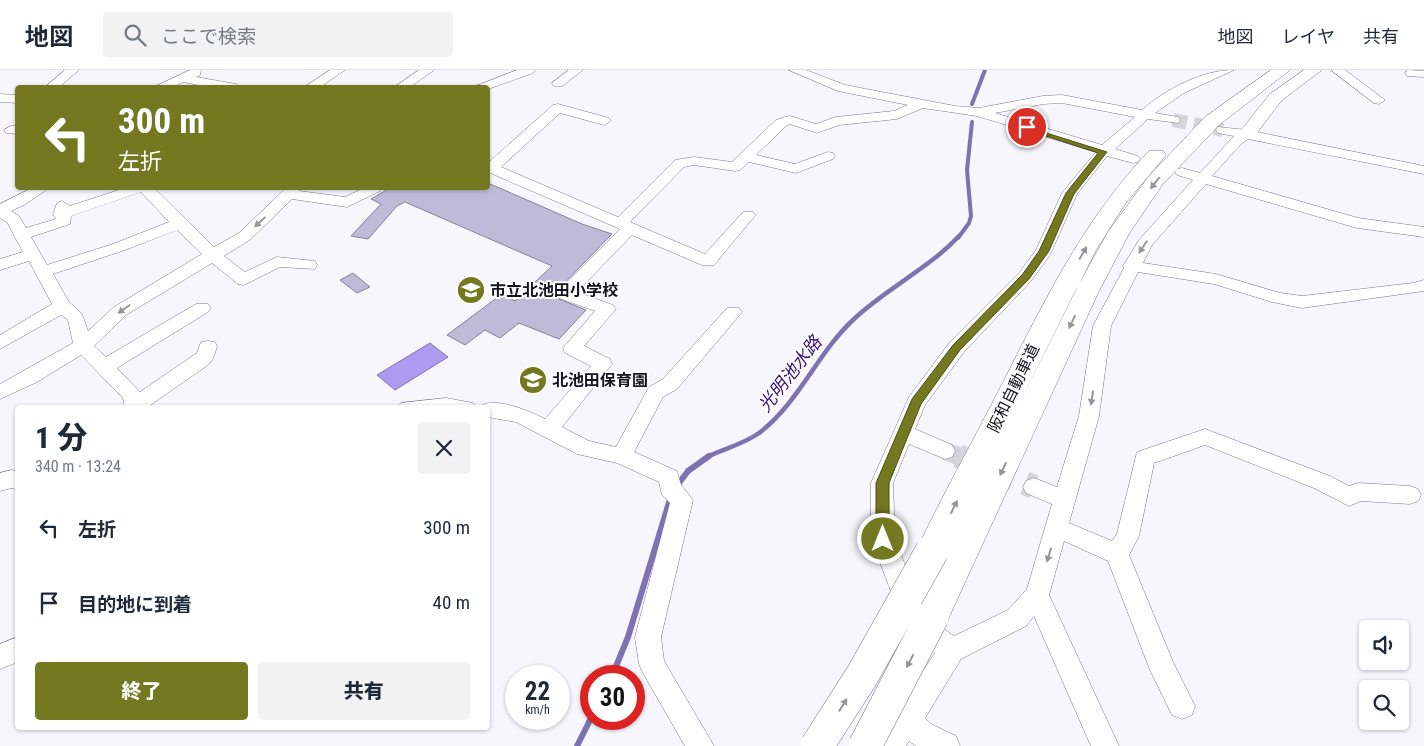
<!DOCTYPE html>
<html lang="ja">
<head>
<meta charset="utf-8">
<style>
	body { margin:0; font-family:"Roboto Condensed","Noto Sans JP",sans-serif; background:#f2f2f3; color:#1f2937; height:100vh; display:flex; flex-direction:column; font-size:19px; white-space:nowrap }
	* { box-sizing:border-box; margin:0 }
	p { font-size:16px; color:#747a83 }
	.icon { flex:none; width:28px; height:28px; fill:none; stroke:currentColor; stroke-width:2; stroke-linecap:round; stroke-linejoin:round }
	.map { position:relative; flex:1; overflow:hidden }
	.details { position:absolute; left:15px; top:335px; width:475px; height:325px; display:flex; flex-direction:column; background:#fff; border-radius:5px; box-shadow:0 1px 4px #0004 }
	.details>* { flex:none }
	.guide { position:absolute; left:15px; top:15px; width:475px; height:105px; border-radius:5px; box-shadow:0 1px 4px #0004; background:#737821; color:#fff; overflow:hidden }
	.controls { position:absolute; left:1359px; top:550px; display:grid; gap:10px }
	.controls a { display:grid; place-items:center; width:50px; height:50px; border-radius:5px; background:#fff; box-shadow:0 1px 4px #0004; font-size:25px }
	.speed { position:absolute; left:505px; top:595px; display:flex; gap:10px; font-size:25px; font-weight:700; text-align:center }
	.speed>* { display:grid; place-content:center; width:65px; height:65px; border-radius:50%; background:#fff; box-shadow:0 1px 4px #0004; line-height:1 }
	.speed small { font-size:12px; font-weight:400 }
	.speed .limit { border:8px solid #d22; background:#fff; color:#111 }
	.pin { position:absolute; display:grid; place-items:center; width:42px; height:42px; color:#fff; margin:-21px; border:2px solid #fff; border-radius:50%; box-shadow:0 1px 5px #0007 }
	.me { position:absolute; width:55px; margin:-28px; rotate:0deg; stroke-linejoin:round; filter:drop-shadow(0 0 4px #0008) }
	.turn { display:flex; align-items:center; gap:18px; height:105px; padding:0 20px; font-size:22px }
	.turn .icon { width:65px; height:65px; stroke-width:2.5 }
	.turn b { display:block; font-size:35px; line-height:42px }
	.round { display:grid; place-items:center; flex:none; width:52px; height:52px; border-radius:5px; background:#f2f2f3 }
	.summary { display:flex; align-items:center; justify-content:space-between; height:85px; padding:0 20px }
	h1 { font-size:30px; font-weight:800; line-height:38px }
	.cta { display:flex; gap:10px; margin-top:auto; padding:10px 20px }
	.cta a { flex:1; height:58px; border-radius:5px; background:#737821; color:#fff; font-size:20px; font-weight:800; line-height:58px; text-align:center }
	.cta a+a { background:#f2f2f3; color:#1f2937 }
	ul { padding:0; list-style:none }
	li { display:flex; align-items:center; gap:15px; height:75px; padding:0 20px }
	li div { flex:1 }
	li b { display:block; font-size:19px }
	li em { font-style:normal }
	header { display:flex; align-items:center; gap:30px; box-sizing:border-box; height:70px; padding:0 25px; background:#fff; border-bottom:1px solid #e0e1e3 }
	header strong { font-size:24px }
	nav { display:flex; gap:28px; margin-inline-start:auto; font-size:18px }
	.search { width:350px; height:45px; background:#f2f2f3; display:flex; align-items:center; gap:12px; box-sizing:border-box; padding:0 18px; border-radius:5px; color:#747a83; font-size:19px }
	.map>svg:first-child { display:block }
</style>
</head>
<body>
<header>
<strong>地図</strong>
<div class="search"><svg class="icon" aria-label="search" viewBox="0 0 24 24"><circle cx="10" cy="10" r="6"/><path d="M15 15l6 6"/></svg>ここで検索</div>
<nav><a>地図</a><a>レイヤ</a><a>共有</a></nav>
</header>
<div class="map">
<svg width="1424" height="676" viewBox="0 0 1424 676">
	<rect width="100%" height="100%" fill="#f7f6fd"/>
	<path fill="#ad9bf2" stroke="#7f72b2" d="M430,273l18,14 -53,33 -18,-15z"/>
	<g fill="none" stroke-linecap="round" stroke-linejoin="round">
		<path stroke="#7f72b2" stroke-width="4" d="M972,34l13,-34
			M958,168l11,-15 2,-7 -4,-46 5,-48"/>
		<path stroke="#7f72b2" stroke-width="4.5" d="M707,387c16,-8 37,-13 52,-24 39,-29 59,-81 95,-114 33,-31 74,-50 105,-83"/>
		<path stroke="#7f72b2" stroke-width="6" d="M676,417l12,-16 21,-15
			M612,606l16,-39 43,-141
			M577,676l14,-28"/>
	</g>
	<path fill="#bfbad8" stroke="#84809b" d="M488,113l94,41 30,10 -60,62 34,14 -27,29 -40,-16 -19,15 -15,-8 -20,15 -18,-10 55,-41 13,7 37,-35 -147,-64 -8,4 -29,33 -17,-3 30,-32 -10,-5 19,-11h98z
		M353,203l17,14 -13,6 -17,-13z"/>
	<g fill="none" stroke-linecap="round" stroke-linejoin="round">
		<path stroke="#d5d4db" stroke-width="14" stroke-dasharray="14 7" stroke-linecap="butt" d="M1173,50l50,10"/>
		<path stroke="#d5d4db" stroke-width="18" stroke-dasharray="18 9" stroke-linecap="butt" d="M945,381l16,6"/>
		<path stroke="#d5d4db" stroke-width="24" stroke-dasharray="24 12" stroke-linecap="butt" d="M958,386l76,31"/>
		<defs>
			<path id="minor" d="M65,0h14l-21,18h-14z
				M190,0h11l-1,5 -4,2 40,7 6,4h-29l-30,-6 -13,6h-18z
				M330,0h15l-26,18h-16z
				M419,0h15l-25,18h-16z
				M517,0h18l-2,3 -45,16 -17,-1z
				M569,0h14l-21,16h-8l-2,-3z
				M789,0h17l39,15 110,21 24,2 64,-12 19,-1 80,15c24,-21 60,-40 92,-40l-50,23 -29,20 23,4 2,3 -2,3 -30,-4 -33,30 23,7 2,3 -2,3 -5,1 -26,-7 -30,38 -27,61 -19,26 -67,71 -39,53 -10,24 37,16 3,6 -3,6 -7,2 -36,-15 -16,39 2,56 29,76 30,21 54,-26 19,-21 25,-85 -26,-11 -3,-6 3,-6 8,-3 23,9 22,-71 14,-90 31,-58 -1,-2 16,-26 54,-60 -16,-5 -2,-3 2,-3 5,-1 18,5 34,-37 -16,-3 -2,-3 2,-3 29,3 177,36v8l-176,-35 -7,5 -29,32 146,42 66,9v10l-67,-9 -151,-44 -54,61 -9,18 73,11 64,19 22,3 111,-13 11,-3v11l-122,17 -30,-6 -58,-18 -76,-12 -27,54 -12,90 -30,107 43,18 5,-7 20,-82 68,-23 125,47 19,10 9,-3 52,3 8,3 3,6 -3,6 -8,3 -49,-3 -12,5 -35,-18 -109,-43 -51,18 -15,73 -10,19 44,107 22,44 -3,9 -10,4 -10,-4 -22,-45 -42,-109 -44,-20 -15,54 70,151h-28l-57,-130 -8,10 -65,33 -36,59 6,6 25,12 4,10h-44l-7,-5 -3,5h-31l4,-10 56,-83 -29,-22 -3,-8 -32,-84v-56l38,-86 41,-55 69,-69 17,-23 26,-57 34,-41 -119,-36 -54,-8 -26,11 -58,6 -22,8 -27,-9 -4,2 -30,29 39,9 33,-12 5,1 2,3 -2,3 -37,14 -47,-11 -9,8 -5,1 -41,-6 -10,2 -54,55 75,32 38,-42h10l3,3 -3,3 -39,47h-12l-70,-30 -55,57 36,13 3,4 -32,37 26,13 2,5 -50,63 27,14 27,6 33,-60 14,-8 64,-71h12l3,4 -65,77 -14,8 -29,55 43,19 4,14 12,15 -32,137 3,24 50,85h-29l-42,-73 -4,-9 -4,-27 35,-134 -8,-8 -3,-13 -42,-19 -40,-9 -61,-32 -28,-5v-9h-9c11,-14 53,4 66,11l46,-53 -26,-13 -2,-5 32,-37 -36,-13 -3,-4 64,-65 -132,-57v-9l65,-58 5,-1 51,14 2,3 -7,4 -44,-12 -59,54 117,50 57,-57 19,-3 38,5 44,-42 9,-3 5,-1 26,8 20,-7 58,-6 14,-6 -70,-14zM1062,33l73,14 -33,28 -107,-32 48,-9z
				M1331,0h14l40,30 -6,4 -5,-1z
				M1408,0l16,1v6l-17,-1 -2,-3z
				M0,24l18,1v8l-18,-1z
				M11,56h7v8l-12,-1 -2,-3z
				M32,118h17l-25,17 -13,6 8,5 7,12 30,-9 -3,-5 4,-11 5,-2 8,5 55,-18h29l60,59 25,-14 47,-45h15l-2,3 46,6 19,-9h18l-2,3 -33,16 -55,-8 -41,40 -27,17 21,16 32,-15 38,4 2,4 -2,4 -35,-2 -36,18 -6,-1 -26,-21 -86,52 -32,31 12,11 90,-53h12l3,4 -3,4 -91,56 23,24 51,-35 6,-4 4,-11 7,-1 7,1 2,5 -5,14 -7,6 -59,41h-21l-2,-10 -42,-43 -44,27 -37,17v-15l73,-41 -5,-23 -7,-5 -61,34v-14l52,-31 -23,-43 -29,9v-11l23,-7 -16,-30 -7,-4v-14zM141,122l28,30 -56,22 -66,21 -16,-28 39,-13 1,-8zM177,160l25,24 -88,53 -26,24 -6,-17 -13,-12 -16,-28 72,-24z
				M446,328l27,5 3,5h-78l3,-5z
				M12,400l6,2v18l-6,-2 -12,3v-18z
				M18,567v25l-18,7v-25z"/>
			<path id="tertiary" d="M1304,0h18l-40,30 -29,38h-12l-3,-4 32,-40z"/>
			<path id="motorway" d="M1271,0h19l-71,55 -56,59 -33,48 -32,61 -154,335 -12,5 -12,-5 -5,-11 27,-56 -10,4 -11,-4 -5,-10c26,-55 56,-108 84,-163 43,-84 83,-168 149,-237h14l3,4 -41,49 -29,46 -83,166 61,-123 34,-61 41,-56 56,-59z"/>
		</defs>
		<use href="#minor" stroke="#7a7590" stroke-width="1"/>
		<use href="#tertiary" stroke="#7a7590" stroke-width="1"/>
		<use href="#motorway" stroke="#7a7590" stroke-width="1"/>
		<use href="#minor" fill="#fff" fill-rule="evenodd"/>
		<use href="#tertiary" fill="#fff" fill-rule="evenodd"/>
		<use href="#motorway" fill="#fff" fill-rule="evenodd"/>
		<defs>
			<path id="motorway-bridge" d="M817,676l46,-72 69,-123
				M865,676l67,-129"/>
		</defs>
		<use href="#motorway-bridge" stroke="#7a7590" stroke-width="34" stroke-linecap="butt"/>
		<use href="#motorway-bridge" stroke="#fff" stroke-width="33"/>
	</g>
	<defs><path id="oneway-solid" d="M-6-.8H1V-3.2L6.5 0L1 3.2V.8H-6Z" transform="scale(1.25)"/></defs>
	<g fill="#969599">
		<use href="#oneway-solid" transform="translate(1155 113) rotate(128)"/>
		<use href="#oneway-solid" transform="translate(260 152) rotate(137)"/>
		<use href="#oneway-solid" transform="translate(1143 177) rotate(124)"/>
		<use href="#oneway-solid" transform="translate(1083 183) rotate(-60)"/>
		<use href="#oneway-solid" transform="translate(124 239) rotate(145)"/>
		<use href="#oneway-solid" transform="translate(1072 252) rotate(115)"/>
		<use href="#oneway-solid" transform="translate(1092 328) rotate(99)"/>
		<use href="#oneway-solid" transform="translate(1003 399) rotate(115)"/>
		<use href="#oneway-solid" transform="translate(954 437) rotate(-64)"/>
		<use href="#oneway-solid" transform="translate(1049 485) rotate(107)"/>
		<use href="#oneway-solid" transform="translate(910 591) rotate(117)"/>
		<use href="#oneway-solid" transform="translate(843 635) rotate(-58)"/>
	</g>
	<path fill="#737821" stroke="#4b4e15" d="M1024,56l83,26 -33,42 -25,57 -20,28 -69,71 -39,54 -32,79v56l-1,4h-10l-2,-4v-56l36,-84 41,-54 69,-70 17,-24 27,-58 32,-40 -74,-24z"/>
	<defs>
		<symbol id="school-disc" viewBox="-11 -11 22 22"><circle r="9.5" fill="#737821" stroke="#fff"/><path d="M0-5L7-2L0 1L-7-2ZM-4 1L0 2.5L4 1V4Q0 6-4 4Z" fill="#fff"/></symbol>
	</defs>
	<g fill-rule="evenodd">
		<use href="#school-disc" x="455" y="204" width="32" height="32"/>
		<use href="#school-disc" x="517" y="294" width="32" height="32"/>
	</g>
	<g text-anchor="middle" stroke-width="4" stroke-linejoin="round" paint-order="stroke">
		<g font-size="16" font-weight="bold" fill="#15131d" stroke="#fff" text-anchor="start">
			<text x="490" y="226">市立北池田小学校</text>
			<text x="552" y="316">北池田保育園</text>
		</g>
		<g font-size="16" fill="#15131d" stroke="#fff">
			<text transform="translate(1013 318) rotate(-64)" y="6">阪和自動車道</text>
		</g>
		<g font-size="18" font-style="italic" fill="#391177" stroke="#fff">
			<text transform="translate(790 304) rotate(-52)" y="6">光明池水路</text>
		</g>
	</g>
</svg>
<div class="controls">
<a><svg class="icon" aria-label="sound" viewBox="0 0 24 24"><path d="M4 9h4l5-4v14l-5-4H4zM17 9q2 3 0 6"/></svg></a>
<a><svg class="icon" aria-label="search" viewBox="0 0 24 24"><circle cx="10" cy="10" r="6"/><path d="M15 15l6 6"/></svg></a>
</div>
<div class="speed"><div>22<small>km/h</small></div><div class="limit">30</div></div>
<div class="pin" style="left:1027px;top:57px;background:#d93025"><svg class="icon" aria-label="arrive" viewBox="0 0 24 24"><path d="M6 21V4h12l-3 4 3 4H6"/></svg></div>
<svg class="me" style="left:883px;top:469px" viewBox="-20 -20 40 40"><circle r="17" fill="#737821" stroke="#fff" stroke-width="3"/><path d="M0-11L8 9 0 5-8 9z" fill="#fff"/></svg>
<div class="guide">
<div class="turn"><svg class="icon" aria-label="left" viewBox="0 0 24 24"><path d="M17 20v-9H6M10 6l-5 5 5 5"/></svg><div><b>300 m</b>左折</div></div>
</div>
<section class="details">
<div class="summary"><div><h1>1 分</h1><p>340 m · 13:24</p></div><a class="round"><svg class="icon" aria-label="close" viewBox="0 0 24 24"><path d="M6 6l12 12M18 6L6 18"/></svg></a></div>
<ul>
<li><svg class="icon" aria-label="left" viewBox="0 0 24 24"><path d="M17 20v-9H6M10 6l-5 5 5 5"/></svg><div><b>左折</b></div><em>300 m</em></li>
<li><svg class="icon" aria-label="arrive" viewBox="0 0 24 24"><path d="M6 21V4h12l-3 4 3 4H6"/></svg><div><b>目的地に到着</b></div><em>40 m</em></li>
</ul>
<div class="cta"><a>終了</a><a>共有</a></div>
</section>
</div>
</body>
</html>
